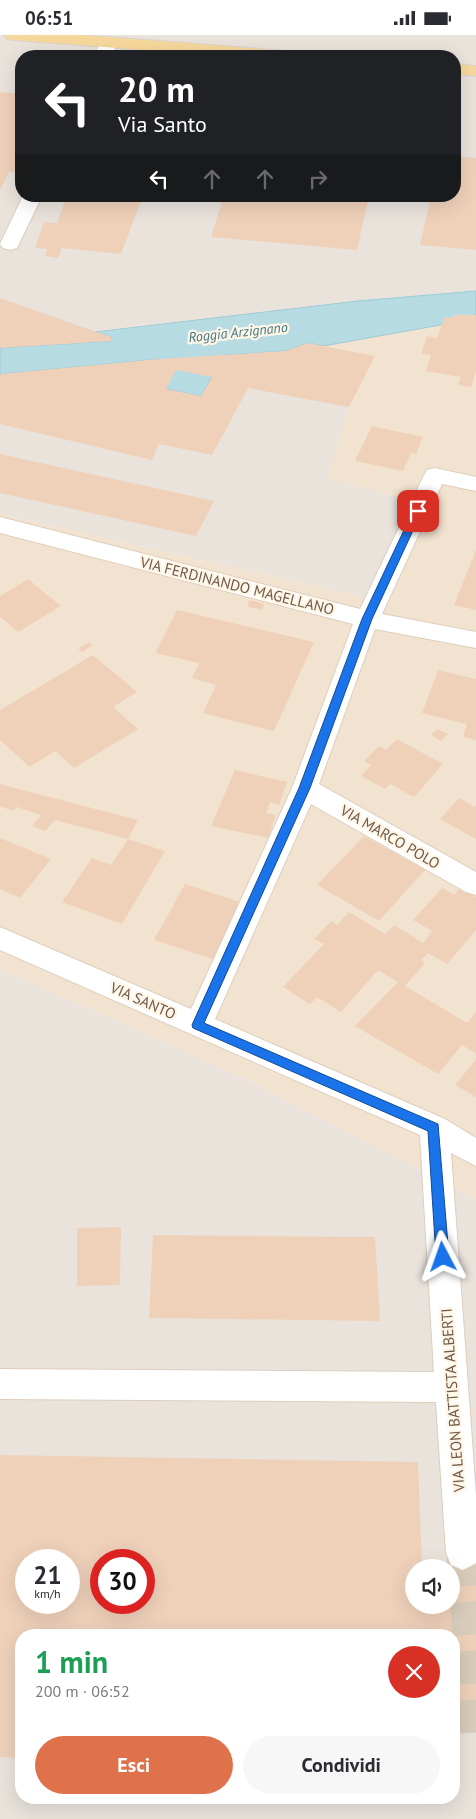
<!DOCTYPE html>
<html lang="it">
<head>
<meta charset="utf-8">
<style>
	body { margin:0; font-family:"PT Sans",sans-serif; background:#f7f7f7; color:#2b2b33; height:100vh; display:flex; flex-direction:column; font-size:19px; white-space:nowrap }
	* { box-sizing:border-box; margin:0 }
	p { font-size:16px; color:#7c7c81 }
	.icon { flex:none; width:28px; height:28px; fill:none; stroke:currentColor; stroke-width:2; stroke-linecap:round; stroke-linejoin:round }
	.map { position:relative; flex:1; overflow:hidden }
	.sheet { position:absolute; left:15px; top:1594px; width:445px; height:175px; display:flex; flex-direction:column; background:#fff; border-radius:20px; box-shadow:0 5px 20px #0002 }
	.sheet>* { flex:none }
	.guide { position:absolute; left:15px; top:15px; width:446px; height:152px; border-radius:20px; box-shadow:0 5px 20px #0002; background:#202124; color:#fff; overflow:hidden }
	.controls { position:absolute; left:405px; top:1524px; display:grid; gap:10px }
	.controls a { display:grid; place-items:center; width:55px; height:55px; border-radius:50%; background:#fff; box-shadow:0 5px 20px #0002; font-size:25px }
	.speed { position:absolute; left:15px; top:1514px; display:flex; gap:10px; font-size:25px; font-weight:700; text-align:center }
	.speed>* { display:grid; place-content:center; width:65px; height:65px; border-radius:50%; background:#fff; box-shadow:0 5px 20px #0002; line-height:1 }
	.speed small { font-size:12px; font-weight:400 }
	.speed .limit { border:8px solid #d22; background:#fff; color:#111 }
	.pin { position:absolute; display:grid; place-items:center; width:42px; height:42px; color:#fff; margin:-21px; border-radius:10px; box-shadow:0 2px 8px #0006 }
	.me { position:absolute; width:55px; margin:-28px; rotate:356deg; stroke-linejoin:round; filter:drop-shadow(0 0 4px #0008) }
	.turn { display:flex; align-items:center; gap:18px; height:105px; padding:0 20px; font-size:22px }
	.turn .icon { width:65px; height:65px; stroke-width:2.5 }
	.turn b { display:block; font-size:35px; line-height:42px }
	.lanes { display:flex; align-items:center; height:48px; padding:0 20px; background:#0003; justify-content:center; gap:25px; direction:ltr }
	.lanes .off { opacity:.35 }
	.round { display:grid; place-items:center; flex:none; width:52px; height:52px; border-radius:26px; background:#f7f7f7 }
	.head { display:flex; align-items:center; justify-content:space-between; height:85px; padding:0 20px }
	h1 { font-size:30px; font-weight:700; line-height:38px; color:#1e9e55 }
	.primary-button { display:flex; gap:10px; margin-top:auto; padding:10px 20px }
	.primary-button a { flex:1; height:58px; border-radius:30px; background:#df724b; color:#fff; font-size:20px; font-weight:700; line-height:58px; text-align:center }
	.primary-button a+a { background:#f7f7f7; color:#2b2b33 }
	.status { display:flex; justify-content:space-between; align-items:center; height:35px; padding:0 25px; background:#fff; direction:ltr }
	.status svg { height:14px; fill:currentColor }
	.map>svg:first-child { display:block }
</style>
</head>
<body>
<div class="status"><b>06:51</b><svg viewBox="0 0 49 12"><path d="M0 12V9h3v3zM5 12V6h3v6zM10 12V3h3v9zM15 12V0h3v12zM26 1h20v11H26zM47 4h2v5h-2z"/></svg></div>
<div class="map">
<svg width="476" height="1784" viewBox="0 0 476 1784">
	<rect width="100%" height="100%" fill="#fbf2e1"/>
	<path fill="#f2e3d0" d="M446,289l30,3v872l-228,-119 -248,-111v-455l378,86 -52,-121 23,-72 26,-51 -52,-10z"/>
	<path fill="#e9e3dc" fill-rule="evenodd" d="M0,0h476v256l-118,10 -263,30 16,6 1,4 -112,7zM21,21h434v140h-434z
		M308,308l67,13 -26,51 -22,72 99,25 -48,96 -378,-86v-140l160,-15 126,-8z
		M0,934l248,111 228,119v620h-476zM26,1525h43v43h-43zM101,1525h43v43h-43zM414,1532h37v38h-37zM21,1600h433v162h-433z"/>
	<path fill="#b7dbe3" stroke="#9ecad4" d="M476,256v36l-30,-3 -123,22 -15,-3 -22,8 -62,4 -23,41 -55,-11 14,-26 -160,15v-26l112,-7 -1,-4 -17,-5 264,-31z"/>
	<path fill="#efd1ba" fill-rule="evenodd" d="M0,57l21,2v79l-12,-1 -9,18z
		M455,121l21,2v92l-56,-5 11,-49h24z
		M67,161h76l-22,58 -59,-6 -4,10 -13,-2 2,-7 -12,-1 9,-26 13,1z
		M224,161h145l-12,54 -146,-13z
		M0,263l111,39 1,4 -112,7z
		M454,280h22v57l-5,15 -13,-2 3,-8 -35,-6 5,-16 -10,-1 6,-18 10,2 8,-21 8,1z
		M308,308l67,13 -26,51 -101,-19 -36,67 -53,-11 -7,16 -152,-36v-50l160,-15 126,-8zM176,335l36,7 -11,19 -35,-7z
		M372,391l51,11 -7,17 -5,-1 -8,18 -48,-10z
		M0,419l214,47 -18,35 -196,-43z
		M476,515v60l-22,-5z
		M28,544l33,27 -43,26 -18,-15v-21z
		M249,565l15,4 -2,6 -14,-3z
		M177,575l137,32 -40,89 -71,-18 13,-28 -24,-7 7,-15 -44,-10z
		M89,607l4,3 -11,7 -4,-4z
		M93,620l44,37 -24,15 25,22 -64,39 -19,-17 -25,16 -30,-27v-30z
		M438,635l38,9v61l-13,-3 4,-13 -45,-11z
		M437,694l11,5 -7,7 -10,-6z
		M397,704l46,25 -29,33 -24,-13 -5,5 -24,-13 10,-11 -7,-4 15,-15 7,4z
		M235,735l52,12 -8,23 -9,-3 -4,11 10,2 -8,23 -57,-12z
		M0,749l30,8 108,28 -10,19 -73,-19 -10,11 -13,-5 9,-11 -24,-8 -4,4 -13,-5z
		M459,763l15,9 2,-2v34l-36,-20z
		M364,801l61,34 -46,51 -62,-36z
		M0,803l51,21 -31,39 -20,-9z
		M128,804l37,12 -43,73 -60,-22 30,-44 19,7z
		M185,849l61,20 -27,57 -65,-21z
		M462,850l12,7 -2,2 4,3v33l-29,34 -19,-11 -7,7 4,3 -20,23 62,37 9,-11v42l-14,-9 -24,29 -83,-48 43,-44 -20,-12 -37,42 -24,-15 -7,7 -27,-17 41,-43 -10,-5 17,-18 6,4 12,-13 36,22 9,-9 29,18 9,-12 -19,-11 29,-32 12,7z
		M476,1024v38l-21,-12z
		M121,1192l-1,58 -43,1v-58z
		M153,1200l222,2 5,84 -231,-3z
		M0,1420l418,7 4,105h-8v38h37v-34l25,1v149h-22v-86h-433v123l-21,-1zM26,1525h43v43h-43zM101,1525h43v43h-43z"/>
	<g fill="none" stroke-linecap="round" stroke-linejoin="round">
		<path stroke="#d8ccbb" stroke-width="33" stroke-dasharray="33 16" stroke-linecap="butt" d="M463,1518l13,182"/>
		<defs>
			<path id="minor" d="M109,2l6,1 3,4 -7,14h-18l10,-18z
				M23,161h19l-25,52 -7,2 -7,-2 -3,-4z
				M435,433l41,9v14l-34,-7 -60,130 94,18v16l-101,-19 -56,155 157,88v23l-10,-3 -155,-88 -96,215 230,100 31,19v28l-25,-13 25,342v68l-13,7 -12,-5 -5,-12 -10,-151 -436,-3v-30l434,3 -14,-237 -420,-185v-23l191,82 101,-221 61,-164 -353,-91v-16l360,92 64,-134 3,-5z"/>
			<path id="major" d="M4,0h77l206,16 6,1 3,4h-74l-209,-16 -6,-1z
				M455,29l21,2v10l-21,-2z"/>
		</defs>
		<use href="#minor" stroke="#decebd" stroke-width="2"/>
		<use href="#major" stroke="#dad4d0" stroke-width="2"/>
		<use href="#minor" fill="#fff" fill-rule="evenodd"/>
		<use href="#major" fill="#f7d89c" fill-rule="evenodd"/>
	</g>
	<path fill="#1a73e8" stroke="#114b97" d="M418,473l4,3 -50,108 -62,169 -106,235 234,101 11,133 -2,5 -4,1 -5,-1 -2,-5 -8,-126 -235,-103 -1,-3 107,-237 63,-169 51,-108z"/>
	<g text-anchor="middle" stroke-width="4.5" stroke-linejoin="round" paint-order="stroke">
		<g font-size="14" font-style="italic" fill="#457683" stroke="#fef6e6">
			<text transform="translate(238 297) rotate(-6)" y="5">Roggia Arzignano</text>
		</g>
		<g font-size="15" fill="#705949" stroke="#fef6e6">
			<text transform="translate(237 551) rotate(14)" y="5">VIA FERDINANDO MAGELLANO</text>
			<text transform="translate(390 802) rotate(30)" y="5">VIA MARCO POLO</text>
			<text transform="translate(143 966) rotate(24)" y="5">VIA SANTO</text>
			<text transform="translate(453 1365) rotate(-94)" y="5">VIA LEON BATTISTA ALBERTI</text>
		</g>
	</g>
</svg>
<div class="controls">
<a><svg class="icon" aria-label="sound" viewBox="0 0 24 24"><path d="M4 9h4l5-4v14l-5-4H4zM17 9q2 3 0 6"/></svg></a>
</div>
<div class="speed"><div>21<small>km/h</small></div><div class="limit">30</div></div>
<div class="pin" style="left:418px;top:476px;background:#d93025"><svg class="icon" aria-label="arrive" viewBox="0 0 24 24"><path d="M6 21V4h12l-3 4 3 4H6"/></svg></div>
<svg class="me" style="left:443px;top:1222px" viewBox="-20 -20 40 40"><path d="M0-17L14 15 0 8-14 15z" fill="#1a73e8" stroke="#fff" stroke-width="4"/></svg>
<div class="guide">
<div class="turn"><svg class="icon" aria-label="left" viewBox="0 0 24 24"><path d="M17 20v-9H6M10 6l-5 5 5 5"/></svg><div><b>20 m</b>Via Santo</div></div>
<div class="lanes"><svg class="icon" aria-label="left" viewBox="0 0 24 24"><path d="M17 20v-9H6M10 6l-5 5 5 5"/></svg><svg class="icon off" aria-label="ahead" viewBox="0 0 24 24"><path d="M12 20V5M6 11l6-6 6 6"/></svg><svg class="icon off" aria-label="ahead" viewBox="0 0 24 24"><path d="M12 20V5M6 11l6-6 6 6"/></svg><svg class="icon off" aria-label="right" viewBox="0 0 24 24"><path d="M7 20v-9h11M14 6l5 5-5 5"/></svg></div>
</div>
<section class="sheet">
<div class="head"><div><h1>1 min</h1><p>200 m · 06:52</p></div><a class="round" style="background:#d93025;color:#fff"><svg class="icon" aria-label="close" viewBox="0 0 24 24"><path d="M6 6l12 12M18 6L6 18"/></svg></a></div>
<div class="primary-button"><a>Esci</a><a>Condividi</a></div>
</section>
</div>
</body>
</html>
